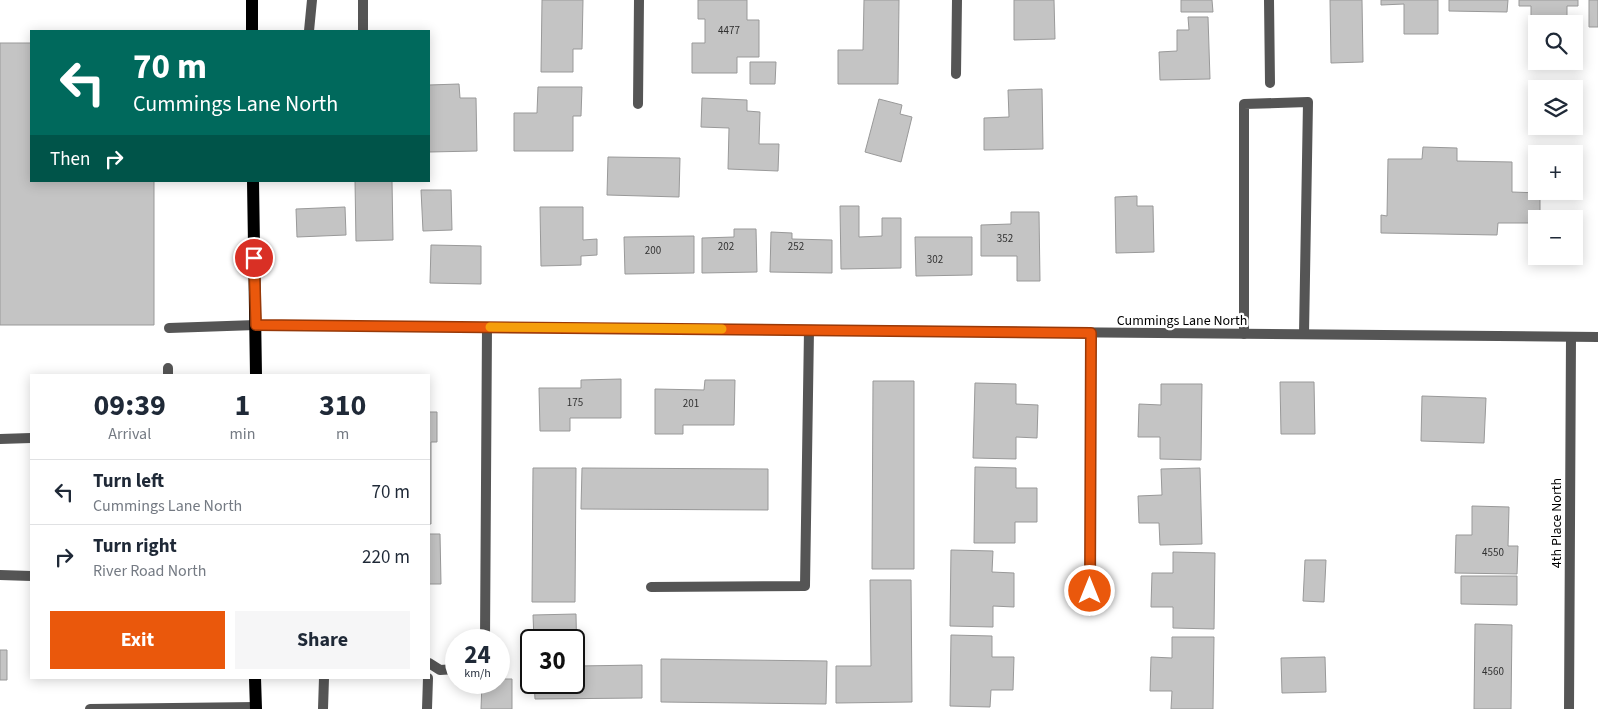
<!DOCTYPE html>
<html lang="en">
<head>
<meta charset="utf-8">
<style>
	body { margin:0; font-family:"Source Sans 3",sans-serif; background:#f6f6f7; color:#1f2937; height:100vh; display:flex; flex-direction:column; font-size:19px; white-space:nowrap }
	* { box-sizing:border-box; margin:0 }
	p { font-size:16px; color:#747a83 }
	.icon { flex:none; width:28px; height:28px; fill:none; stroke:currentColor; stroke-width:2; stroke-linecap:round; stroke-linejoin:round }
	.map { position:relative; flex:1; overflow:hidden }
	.details { position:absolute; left:30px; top:374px; width:400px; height:305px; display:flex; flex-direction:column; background:#fff; border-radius:0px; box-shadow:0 2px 12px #0003 }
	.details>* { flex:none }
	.top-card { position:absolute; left:30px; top:30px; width:400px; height:152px; border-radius:0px; box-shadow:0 2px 12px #0003; background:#00695c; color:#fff; overflow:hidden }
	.fabs { position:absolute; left:1528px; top:15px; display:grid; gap:10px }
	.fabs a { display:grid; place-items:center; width:55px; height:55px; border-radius:0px; background:#fff; box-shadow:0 2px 12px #0003; font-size:25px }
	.speed { position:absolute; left:445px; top:629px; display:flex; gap:10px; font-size:25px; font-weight:700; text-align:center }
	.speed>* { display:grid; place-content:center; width:65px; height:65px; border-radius:50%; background:#fff; box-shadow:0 2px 12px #0003; line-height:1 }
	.speed small { font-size:12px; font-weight:400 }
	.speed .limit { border:2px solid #111; border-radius:8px; background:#fff; color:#111 }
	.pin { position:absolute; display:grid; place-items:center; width:42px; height:42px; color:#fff; margin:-21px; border:2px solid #fff; border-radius:50%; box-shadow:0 1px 5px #0007 }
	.me { position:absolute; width:55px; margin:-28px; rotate:0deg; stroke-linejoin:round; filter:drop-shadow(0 0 4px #0008) }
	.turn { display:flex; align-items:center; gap:18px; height:105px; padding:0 20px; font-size:22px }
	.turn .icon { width:65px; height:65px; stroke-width:2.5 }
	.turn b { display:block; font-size:35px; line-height:42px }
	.then { display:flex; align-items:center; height:48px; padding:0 20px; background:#0003; gap:10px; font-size:19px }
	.eta { display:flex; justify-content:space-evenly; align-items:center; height:85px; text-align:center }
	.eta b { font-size:30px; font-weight:700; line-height:35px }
	.button { display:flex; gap:10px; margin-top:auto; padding:10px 20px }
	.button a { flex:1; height:58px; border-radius:0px; background:#ea580c; color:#fff; font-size:20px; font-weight:700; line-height:58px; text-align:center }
	.button a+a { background:#f6f6f7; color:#1f2937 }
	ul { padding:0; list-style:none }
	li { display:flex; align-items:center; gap:15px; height:65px; padding:0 20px; border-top:1px solid #e0e1e3 }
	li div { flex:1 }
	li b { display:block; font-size:19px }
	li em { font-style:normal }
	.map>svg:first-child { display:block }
</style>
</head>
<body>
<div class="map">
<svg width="1598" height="709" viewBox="0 0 1598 709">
	<rect width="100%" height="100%" fill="#fff"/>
	<path fill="#c4c4c4" stroke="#999" d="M542,0h41l-1,49h-9v23h-32z
		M698,0h49v20h12v37h-22v16h-45v-30h13v-24h-7z
		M864,0h35l-1,84h-60v-34h25z
		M1014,0h40l1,39 -41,1z
		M1181,0h31l1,12h-32z
		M1330,0h32l1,62 -32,1z
		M1381,0h57v34h-34v-30l-23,1z
		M1449,0h59l-1,12 -58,-1z
		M1519,0h59v6h-11v18h-31v3h-5v-21h-12z
		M1589,0h9v27h-9z
		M1188,17h20l2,62 -50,1 -1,-28 18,-1v-21h12z
		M0,43h31v138h123v144h-154z
		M750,62h26l-1,22h-25z
		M459,84l1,14h16l1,53 -48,1v-67z
		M538,87h44l-1,29h-8v35h-59v-38h23z
		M1042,89l1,60 -59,1v-32l25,-1 -1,-27z
		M702,98l45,2v11l13,1 -1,32h20l-1,27 -50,-2 1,-41 -28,-1z
		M879,99l23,6 -2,9 12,3 -11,45 -36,-10z
		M1423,147l34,1v13l55,1v30l28,1v26h-4v4h-38l-1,12 -116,-2v-18l6,1 1,-57h34z
		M608,157l72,1 -1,39 -72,-2z
		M355,181h37l1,59 -37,1z
		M421,190h30l1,40 -29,1z
		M1137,196v10h16l1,46 -38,1 -1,-56z
		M840,206h19v31l23,-1v-18h19v50l-60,1z
		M345,207l1,28 -49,2 -1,-28z
		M540,207h43v33l14,-1v16l-16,1v9l-40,1z
		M1011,212h28l1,69h-23v-25h-36v-31l30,-1z
		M734,229h22l1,43 -55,1v-35l32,-1z
		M771,232l21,1v6l40,1v33l-62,-1z
		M694,236v37l-69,1 -1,-37z
		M915,237h57v38l-56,1z
		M431,245l50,1v38l-51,-1z
		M621,379v39h-51v13h-30l-1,-43h42v-8z
		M705,380h30l-1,45h-51v9h-28v-45l49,1z
		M873,381h41v188h-42z
		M1280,382h34l1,52h-34z
		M975,383l41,1v20l22,1 -1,33 -21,-1v22l-43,-1z
		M1161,384h41l-1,76 -41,-1v-22h-22l1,-33 22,1z
		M1422,396l64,2 -2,45 -63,-2z
		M429,412h8v30h-6v82h-2z
		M975,467l41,1v20h21v34h-22v21h-41z
		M533,468h43l-1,134h-43z
		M582,468l186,1v41l-187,-1z
		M1200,468l2,76 -42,1 -1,-22h-20l-1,-27 24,-1 -1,-26z
		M1472,506l37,1 -1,39h10l-1,28 -62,-1 1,-38h16z
		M429,534h11l1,50h-12z
		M951,550l42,1 -1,21 22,1v34l-21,-1v21l-43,-1z
		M1173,552l42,1 -1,76 -41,-1v-21h-22l1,-34h21z
		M1305,560h21l-2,42 -21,-1z
		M1461,576h56v29l-56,-1z
		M870,580h41l1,122 -76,1v-37h35z
		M576,614l1,52 65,-1v33l-107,1 -1,-17h40v-42h-40l-1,-25z
		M1475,624l37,1 -1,84h-37z
		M951,635l41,1v21h22l-1,33h-22l-1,17 -40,-1z
		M1172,637h42l-1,72h-42l1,-18h-22l1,-34 21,1z
		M0,650h7v30h-7z
		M1325,657l1,35 -44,1 -1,-35z
		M661,659l166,2 -1,43 -165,-2z
		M499,679h13v30h-31l1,-27h17z"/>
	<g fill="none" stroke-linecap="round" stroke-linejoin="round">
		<path stroke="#555" stroke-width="10" d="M363,0v31
			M309,31l3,-31
			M169,328l87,-3
			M1244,334v-230l64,-2 -4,232
			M168,368v7
			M0,439l31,-1
			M651,587l154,-1 4,-256
			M485,640l2,-313
			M429,663l11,7 16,-1
			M90,709l166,-2
			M323,709l1,-31
			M427,709l1,-31"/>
		<path stroke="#555" stroke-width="10" d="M1269,0l1,83
			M956,74l1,-74
			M638,104l1,-104
			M0,575l31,1
			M1090,611l1,-278
			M1569,709l2,-372"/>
		<path stroke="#555" stroke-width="10" d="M256,325l1342,12"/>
		<path stroke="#000" stroke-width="12" d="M252,0v31
			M253,181l3,194
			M255,678l1,31"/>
	</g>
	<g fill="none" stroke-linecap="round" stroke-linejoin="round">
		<defs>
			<path id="route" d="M254,258l2,67 835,8 -1,258"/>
		</defs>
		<use href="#route" stroke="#983908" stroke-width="12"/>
		<use href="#route" stroke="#ea580c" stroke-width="9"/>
		<path stroke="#f59e0b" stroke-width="9" d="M490,327l232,2"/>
	</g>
	<g text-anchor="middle" stroke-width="4.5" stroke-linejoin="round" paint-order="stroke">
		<g font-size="11" fill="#313131">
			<text x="729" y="34">4477</text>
			<text x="1005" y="242">352</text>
			<text x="726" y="250">202</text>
			<text x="796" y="250">252</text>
			<text x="653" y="254">200</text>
			<text x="935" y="263">302</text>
			<text x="575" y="406">175</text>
			<text x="691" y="407">201</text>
			<text x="1493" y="556">4550</text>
			<text x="1493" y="675">4560</text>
		</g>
		<g font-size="14" fill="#000" stroke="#fff">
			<text x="1182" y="325">Cummings Lane North</text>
			<text transform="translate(1556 523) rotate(-90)" y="5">4th Place North</text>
		</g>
	</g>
</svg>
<div class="fabs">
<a><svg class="icon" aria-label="search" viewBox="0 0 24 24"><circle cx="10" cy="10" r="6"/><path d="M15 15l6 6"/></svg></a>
<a><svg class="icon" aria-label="layers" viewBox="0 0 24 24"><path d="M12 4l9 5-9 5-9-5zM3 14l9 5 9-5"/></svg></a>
<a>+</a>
<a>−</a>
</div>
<div class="speed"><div>24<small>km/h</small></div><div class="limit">30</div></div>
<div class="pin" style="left:254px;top:258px;background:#d93025"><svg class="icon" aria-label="arrive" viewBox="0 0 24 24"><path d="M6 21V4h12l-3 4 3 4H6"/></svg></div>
<svg class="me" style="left:1090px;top:591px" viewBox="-20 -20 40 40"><circle r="17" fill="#ea580c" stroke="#fff" stroke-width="3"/><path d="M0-11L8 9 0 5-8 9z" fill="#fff"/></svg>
<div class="top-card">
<div class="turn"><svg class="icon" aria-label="left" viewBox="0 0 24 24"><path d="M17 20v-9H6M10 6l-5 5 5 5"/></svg><div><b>70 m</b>Cummings Lane North</div></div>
<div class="then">Then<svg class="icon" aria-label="right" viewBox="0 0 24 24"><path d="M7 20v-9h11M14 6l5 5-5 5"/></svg></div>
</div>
<section class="details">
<div class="eta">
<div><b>09:39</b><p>Arrival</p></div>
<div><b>1</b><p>min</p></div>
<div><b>310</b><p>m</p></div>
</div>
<ul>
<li><svg class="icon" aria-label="left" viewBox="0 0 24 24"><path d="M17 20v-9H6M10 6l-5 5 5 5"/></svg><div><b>Turn left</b><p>Cummings Lane North</p></div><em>70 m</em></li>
<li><svg class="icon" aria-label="right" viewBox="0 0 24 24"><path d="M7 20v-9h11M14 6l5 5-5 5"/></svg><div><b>Turn right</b><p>River Road North</p></div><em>220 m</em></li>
</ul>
<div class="button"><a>Exit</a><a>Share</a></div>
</section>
</div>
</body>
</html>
